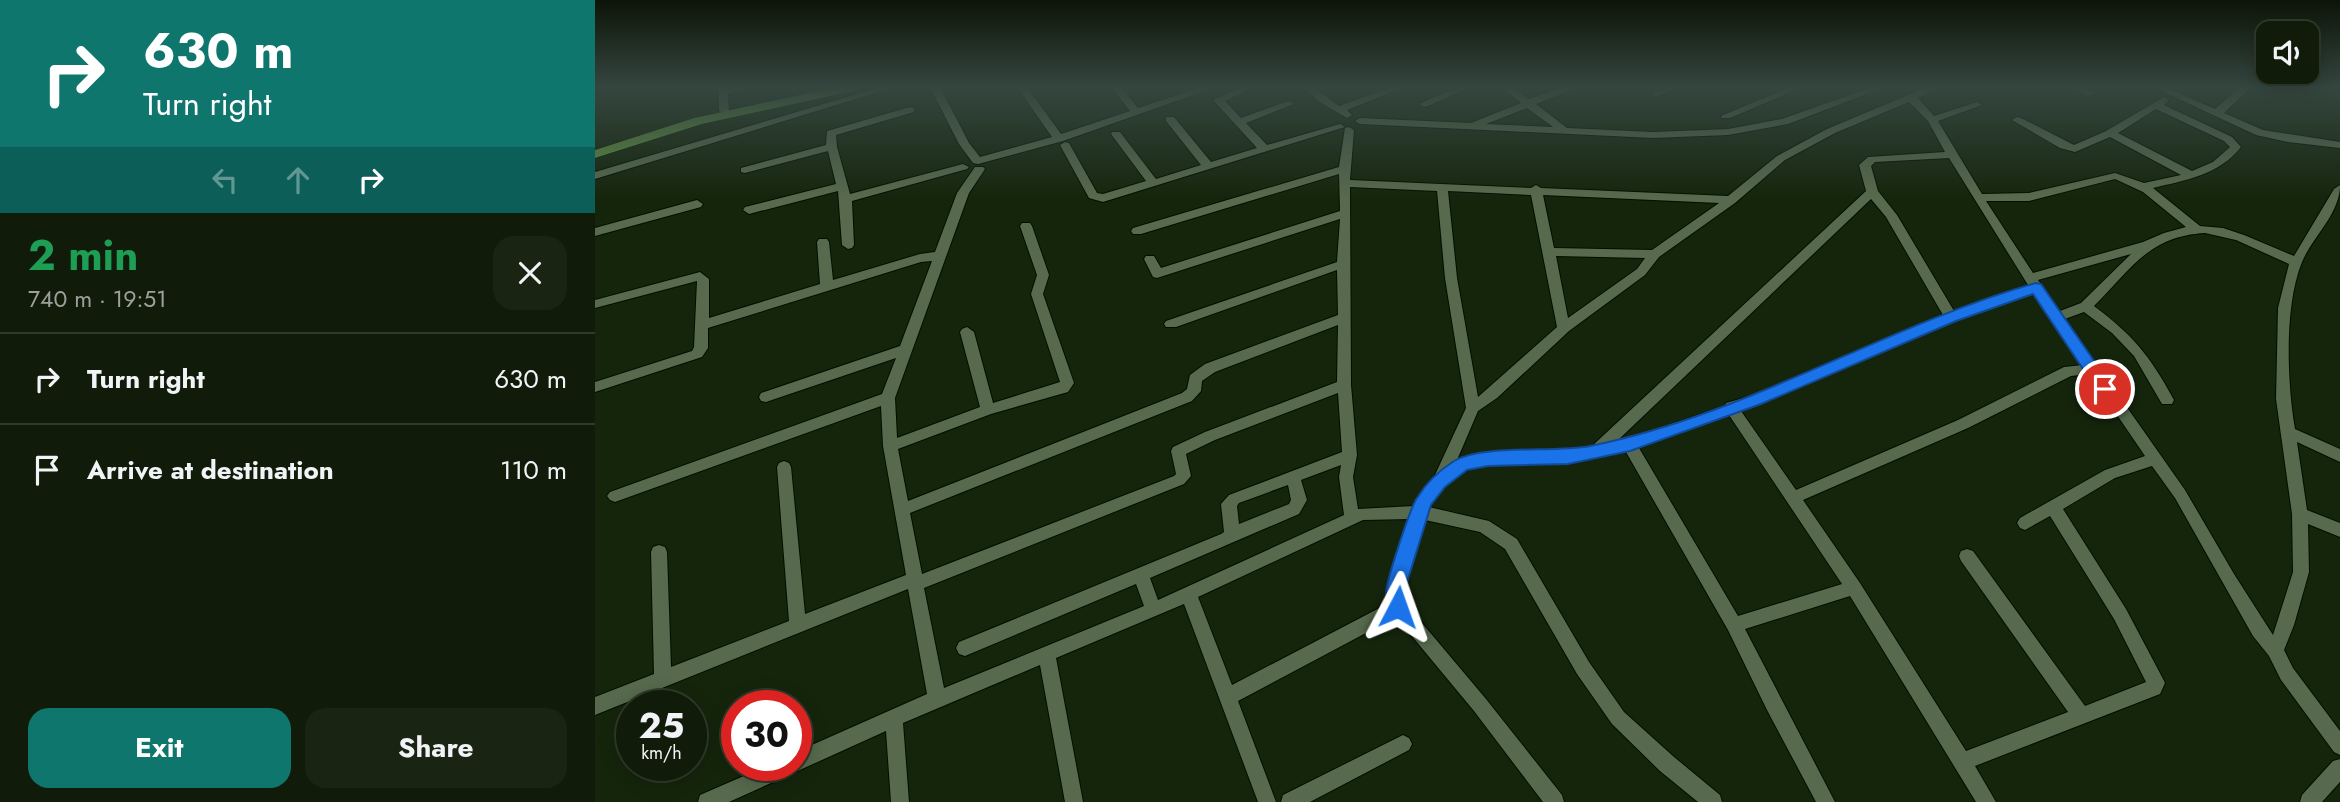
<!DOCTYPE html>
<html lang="en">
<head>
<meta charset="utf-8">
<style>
	body { margin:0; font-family:Jost,sans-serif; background:#192512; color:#f1f3f6; height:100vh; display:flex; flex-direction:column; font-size:26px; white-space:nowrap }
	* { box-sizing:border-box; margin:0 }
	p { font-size:23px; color:#9ca19c }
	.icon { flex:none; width:38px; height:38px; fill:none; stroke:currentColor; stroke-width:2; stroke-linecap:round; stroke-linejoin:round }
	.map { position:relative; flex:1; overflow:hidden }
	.sheet { display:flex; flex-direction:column; background:#101c09; width:595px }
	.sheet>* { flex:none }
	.banner { background:#0f766e; color:#fff; overflow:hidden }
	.tools { position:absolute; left:1661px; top:21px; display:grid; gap:14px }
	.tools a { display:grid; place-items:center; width:63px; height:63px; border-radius:14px; background:#101c09; box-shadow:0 4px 18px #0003,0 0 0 2px #303a2a; font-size:35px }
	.speed { position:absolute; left:21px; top:690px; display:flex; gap:14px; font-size:35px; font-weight:700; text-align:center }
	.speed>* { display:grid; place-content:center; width:91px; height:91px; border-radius:50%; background:#101c09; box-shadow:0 4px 18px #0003,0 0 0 2px #303a2a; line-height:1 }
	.speed small { font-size:18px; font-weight:400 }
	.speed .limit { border:10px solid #d22; background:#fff; color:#111 }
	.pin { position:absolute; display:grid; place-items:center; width:60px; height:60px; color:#fff; margin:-30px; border:4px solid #fff; border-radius:50%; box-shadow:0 2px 7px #0007 }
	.me { position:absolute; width:77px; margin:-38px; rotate:4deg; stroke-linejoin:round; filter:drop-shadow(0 0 5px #0008) }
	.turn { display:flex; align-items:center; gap:24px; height:147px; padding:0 28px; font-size:32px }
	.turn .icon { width:91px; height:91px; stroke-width:2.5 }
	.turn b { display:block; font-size:49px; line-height:60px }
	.lanes { display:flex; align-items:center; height:66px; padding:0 28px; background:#0003; justify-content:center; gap:35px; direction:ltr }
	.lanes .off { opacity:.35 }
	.round { display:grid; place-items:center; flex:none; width:74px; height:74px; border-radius:21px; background:#192512 }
	.summary { display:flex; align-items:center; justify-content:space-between; height:119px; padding:0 28px }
	h1 { font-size:42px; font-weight:700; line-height:52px; color:#1e9e55 }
	.primary-button { display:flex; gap:14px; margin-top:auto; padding:14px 28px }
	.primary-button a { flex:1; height:80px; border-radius:21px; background:#0f766e; color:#fff; font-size:28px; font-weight:700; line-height:80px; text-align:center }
	.primary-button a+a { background:#192512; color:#f1f3f6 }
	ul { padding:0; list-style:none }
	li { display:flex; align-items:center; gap:21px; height:91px; padding:0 28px; border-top:2px solid #303a2a }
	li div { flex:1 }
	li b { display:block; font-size:26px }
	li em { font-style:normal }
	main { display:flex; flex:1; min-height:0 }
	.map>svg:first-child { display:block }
</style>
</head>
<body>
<main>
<section class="sheet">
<div class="banner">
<div class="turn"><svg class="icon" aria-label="right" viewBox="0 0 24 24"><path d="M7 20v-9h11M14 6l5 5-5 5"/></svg><div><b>630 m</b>Turn right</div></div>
<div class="lanes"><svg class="icon off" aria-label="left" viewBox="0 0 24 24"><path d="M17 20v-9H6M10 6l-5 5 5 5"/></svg><svg class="icon off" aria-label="ahead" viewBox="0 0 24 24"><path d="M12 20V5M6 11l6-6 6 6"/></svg><svg class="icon" aria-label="right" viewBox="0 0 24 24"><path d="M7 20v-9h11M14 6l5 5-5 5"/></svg></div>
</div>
<div class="summary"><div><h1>2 min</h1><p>740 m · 19:51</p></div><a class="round"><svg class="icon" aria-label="close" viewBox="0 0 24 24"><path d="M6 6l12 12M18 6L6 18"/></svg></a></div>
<ul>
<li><svg class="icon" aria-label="right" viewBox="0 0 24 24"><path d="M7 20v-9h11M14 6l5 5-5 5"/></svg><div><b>Turn right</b></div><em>630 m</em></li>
<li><svg class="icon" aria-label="arrive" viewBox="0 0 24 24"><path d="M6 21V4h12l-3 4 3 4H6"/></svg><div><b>Arrive at destination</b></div><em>110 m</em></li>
</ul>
<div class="primary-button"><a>Exit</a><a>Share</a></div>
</section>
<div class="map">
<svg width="1745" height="802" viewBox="0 0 1745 802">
	<rect width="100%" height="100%" fill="#15250c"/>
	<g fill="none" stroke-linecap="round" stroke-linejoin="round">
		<defs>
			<path id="minor" d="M123,87h35l-25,7 1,17 -5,3 -5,-3z
				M286,87h14l-300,92v-7z
				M335,87h10l29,56 11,14 72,-20 -35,-50h10l34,47 69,-23 -19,-24h10l17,21 64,-21h14l-153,54 -85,23 -5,-1 -14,-19z
				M647,87h13l-30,14 16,17 44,-16 4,-1 5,3 -48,19 21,22 73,-21 5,3 -242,75 -14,-4 -29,-53 5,-3 4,1 28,50 6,1 43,-13 -35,-47 1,-2h8l36,47 45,-14 -35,-44v-4h8l37,45 46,-14 -44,-48z
				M709,87h10l25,19 52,-19h13l-57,23 5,5 -5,3 -29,-17z
				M863,87h13l-43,19 -4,1 -5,-3z
				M906,87h11l17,12 33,-12h13l-1,2 -38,15 31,24 86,4 75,-3 54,-10 90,-32h13l-97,37 -60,11 -75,3 -293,-14 -5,-3 5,-3 111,5 50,-20zM932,108l26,19 -67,-3z
				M1072,87h13l-24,10 -5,-3z
				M1195,87h13l-73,31h-8l-1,-2z
				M1332,87h13l-22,11 16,18 43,-14 5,3 -44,16 44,73 47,-1 86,-20 29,10 37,-8 -71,-38 -35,15 -15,-4 -48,-28 5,-3 4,1 53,27 32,-14 58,-34 5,3 -5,5 68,32 9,10c-22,28 -55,33 -88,41l47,38 23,2 21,7 50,21 40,-67 6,-4c0,29 -27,51 -38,77 -18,44 -15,120 -7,167l45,20v13l-43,-20 10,68 33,13v14l-32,-13 1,48 -15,53 -10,25 9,18 47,63v24l-6,-3 -53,-72 -12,-24 -16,-20 -78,-138 -23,-32 -37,12 -52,31 63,100 36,68 3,6 -5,11 -185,72 21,36h-20l-126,-206 -105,33 90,173h-19l-49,-92 -39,-80 -102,-178c-19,3 -39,9 -58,11 -51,5 -112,-14 -139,44l60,14 28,18 72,123 35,50 50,45 46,38 2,7h-24l-38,-31 -48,-47 -35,-50 -72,-125 -25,-17 -55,-12 -22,72 3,12 80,95 76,96 2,7h-21l-69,-91 -78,-94 -158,84 38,101h-18l-74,-198 -128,54 27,144h-18l-25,-137 -137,58 6,79h-18l-5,-71 -157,71h-31l2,-7 69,-30h27v-13l131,-58 -19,-105 -313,126v-18l59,-23 -3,-122 2,-5 6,-2 6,2 2,5 4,115 118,-46 -12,-154 2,-4 5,-2 5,2 2,4 14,147 101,-39 -23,-129 -2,-40 -266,96 -5,-2 -3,-4 3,-4 272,-98 14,-36 -130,44 -5,-1 -2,-4 2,-4 139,-47 32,-85 -11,1 -213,66v20l-6,9 -107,35v-10l97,-31 2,-4 3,-66 -102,27v-8l105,-28 9,7v39l111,-34 -3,-42 2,-3h8l2,3 4,38 87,-26 15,-2 22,-59 18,-26h8l2,2 -16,24 -74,205 2,40 83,-31 -20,-75 2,-3 5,-2 7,5 19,71 67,-21 -29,-88 6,-19 -17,-49 2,-3h8l2,3 17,49 -6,19 31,89 -6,9 -77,22 -93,35 10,52 274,-108 5,-4 3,-14 15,-11 133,-49 -1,-45 -161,57h-10l-2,-3 2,-3 171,-59 3,-43 -183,59 -4,-1 -9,-18 2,-3h8l7,12 179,-57 -1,-37 -198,60h-8l-2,-3 2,-3 206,-61 6,-39 4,-1 5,3 -4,50 181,8 5,-3 5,3 187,8 49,-40 50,-27zM1314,102l19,19 17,31 -77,5 -9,8 7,26 -274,255c-44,9 -93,-1 -135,14l21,-49 19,-13 72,-67 76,-56 14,-18 76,-54 50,-43 50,-27zM1561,109l68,32 6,6 -17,15 -21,9 -74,-38zM1354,158l79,127 -74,26 -57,-96 -19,-24 -7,-25 4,-4zM1520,179l28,13 43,35 -22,6 -21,9 -110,31 -47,-72h43zM755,187l87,4 8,87 21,130 -32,69 -16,21 -4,8 -56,3 -5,-32 4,-22 -6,-70zM853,191l83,4 26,132 -79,70 -21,-119zM948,195l176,8 -67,47 -98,-2zM1276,199l15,18 57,98 -192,81 -25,7 -1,3 -96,33 -13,3zM1610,233l31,7 53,24 -11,44 -2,91 16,115 1,58 -20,63 -39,-61 -49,-84 -120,-171 19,-7 28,21 22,23 28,48h10l2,-4c-24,-44 -40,-64 -80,-94 37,-37 55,-70 111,-73zM1536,254l-50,49 -21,8 -22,-31zM961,256l89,2 -8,11 -69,49zM1438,293l50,72 -19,2 -106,53 -162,70 -55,-79 215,-91zM743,325l-1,57 -132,50 -32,15 -2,4 5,23 -2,2 -252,98 -12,-61 282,-112 9,-10 1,-10 13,-9zM1494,374l56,82 -40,14 -85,48 -3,5 3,5 5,2 25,-14 64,103 32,63 -61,24 -112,-155 -6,-2 -6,2 -2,5 2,5 107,151 -102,39 -106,-168 -57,-83 165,-72 103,-52zM743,393l4,59 -113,43 -8,9 3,28 -3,2 -262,108 -3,6 3,6 6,2 171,-72 8,22 -200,82 -20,-100 260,-104 7,-8 -5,-22 29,-14zM1134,415l113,169 -104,32 -99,-168zM746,465l-2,12 5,38 -186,85 -8,-22 149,-64 8,-14 -6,-20zM693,485l3,15 -2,4 -50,20 -2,-18 2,-3zM815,519l-23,73 2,11 -157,82 -34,-88 165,-77z
				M1477,87h12l11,7 -9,2z
				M1558,87h12l50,22 25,-22h11l-27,26 39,17 77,12v6l-52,-6 -32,-7z
				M315,107l4,1v4l-78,23 1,12 13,47 113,-30 6,3 -2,2 -115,32 2,44 -2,3 -4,1 -6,-4 -4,-54 -89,23 -6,-4 2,-3 91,-23 -8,-33 -83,22 -4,-1v-4l85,-23 1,-14z
				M102,200l6,4 -2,3 -106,29v-8z
				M808,735l6,3 3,6 -3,6 -99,52h-29l2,-7z
				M1745,759v23l-18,20h-22l2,-7 31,-34z"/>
			<path id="major" d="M242,87h22l-6,4 -151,33 -107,34v-8l99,-32z"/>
		</defs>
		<use href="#minor" stroke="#020e00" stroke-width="2"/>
		<use href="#major" stroke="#020e00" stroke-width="1"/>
		<use href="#minor" fill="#576a4d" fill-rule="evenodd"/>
		<use href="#major" fill="#608f43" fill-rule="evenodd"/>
	</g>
	<linearGradient id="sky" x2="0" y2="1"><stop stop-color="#0c1407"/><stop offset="0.44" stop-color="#354640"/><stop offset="1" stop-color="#354640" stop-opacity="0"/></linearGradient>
	<rect width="1745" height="199" fill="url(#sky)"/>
	<path fill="#1a73e8" stroke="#114b97" stroke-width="2" d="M1441,283l5,1 69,100 2,5 -2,4h-11l-66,-99 -77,27 -195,83 -131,47 -62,13 -80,2 -21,4 -22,17 -14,18 -27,87 4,15 -3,6 -7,3 -6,-3c-3,-6 -6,-14 -6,-20 0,-11 24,-85 31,-95 9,-15 23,-28 37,-37 28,-17 100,-8 136,-15 156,-31 294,-120 446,-163z"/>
</svg>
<div class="tools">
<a><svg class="icon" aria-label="sound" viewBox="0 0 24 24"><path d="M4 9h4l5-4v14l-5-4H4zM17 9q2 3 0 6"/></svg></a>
</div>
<div class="speed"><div>25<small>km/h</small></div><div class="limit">30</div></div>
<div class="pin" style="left:1510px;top:389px;background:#d93025"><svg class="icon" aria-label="arrive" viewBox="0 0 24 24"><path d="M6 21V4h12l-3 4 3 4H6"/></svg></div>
<svg class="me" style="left:803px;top:607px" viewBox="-20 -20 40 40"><path d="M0-17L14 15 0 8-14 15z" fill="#1a73e8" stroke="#fff" stroke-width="4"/></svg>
</div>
</main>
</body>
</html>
